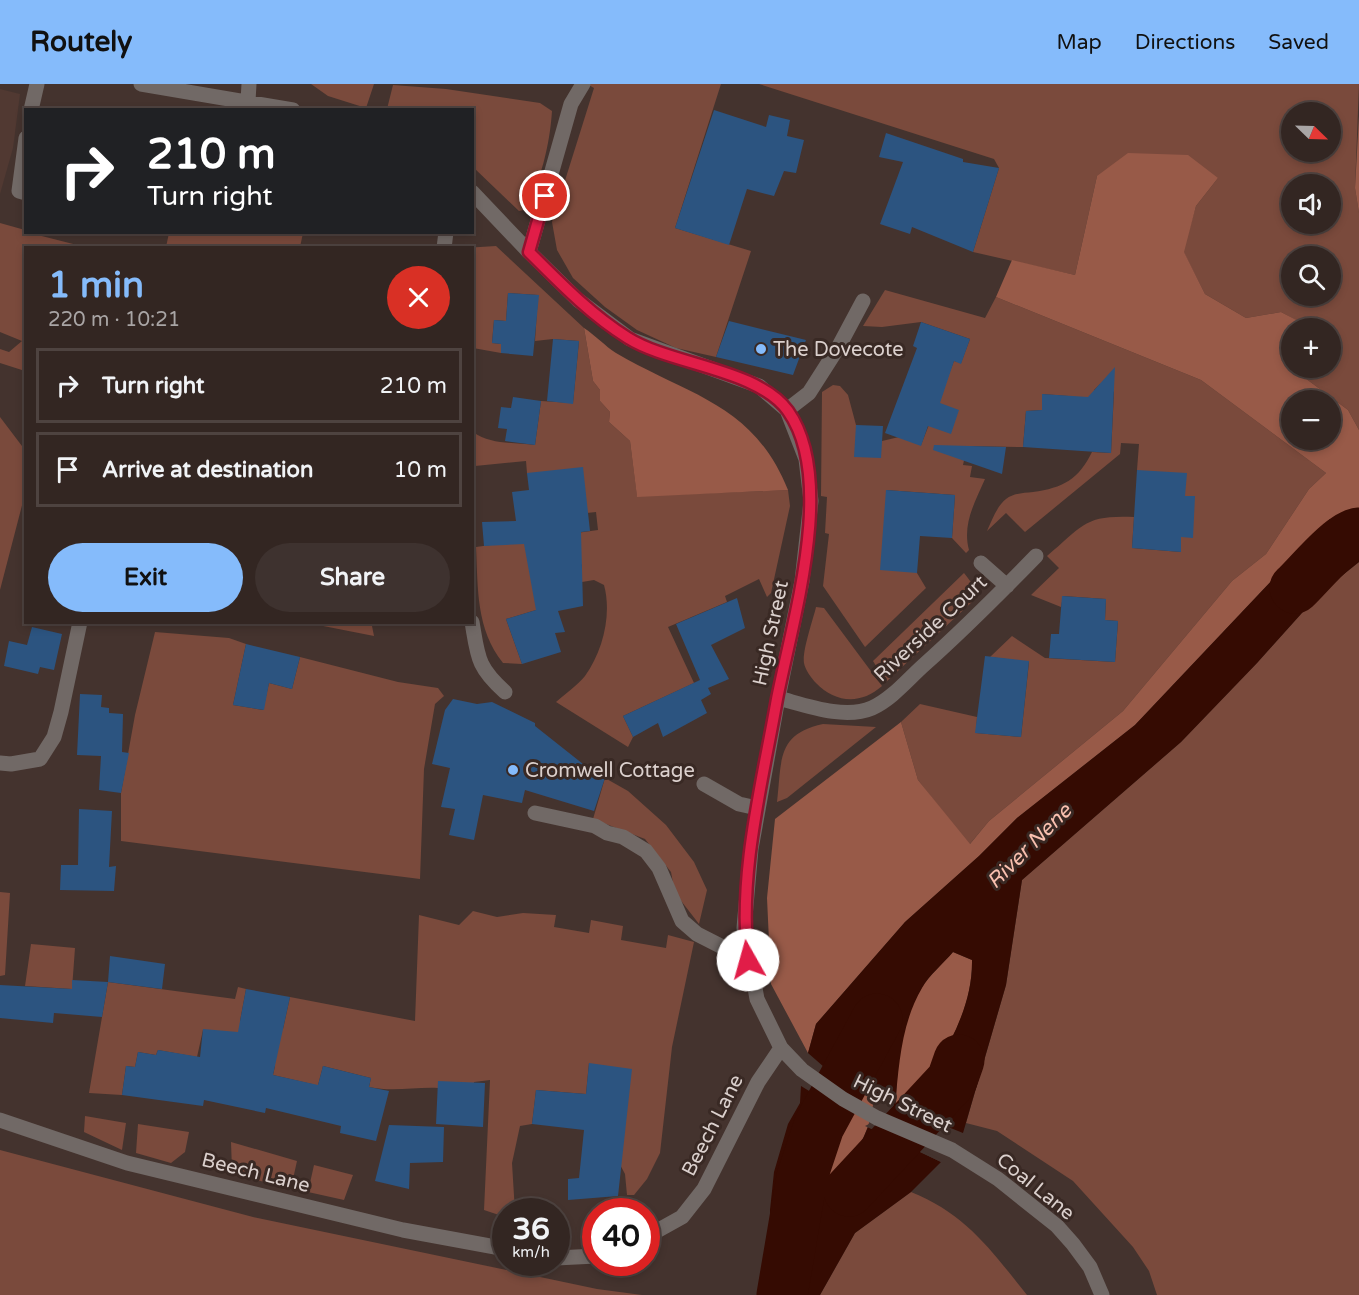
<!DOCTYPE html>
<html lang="en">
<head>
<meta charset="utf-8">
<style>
	body { margin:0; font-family:"Varela Round",sans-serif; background:#3e322f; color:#f1f3f6; height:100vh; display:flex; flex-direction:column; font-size:22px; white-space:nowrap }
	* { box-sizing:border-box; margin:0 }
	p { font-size:20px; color:#a9a5a5 }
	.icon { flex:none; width:33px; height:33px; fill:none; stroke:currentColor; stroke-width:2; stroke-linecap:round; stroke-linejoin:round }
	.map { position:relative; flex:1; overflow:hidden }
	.details { position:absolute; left:24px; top:162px; width:450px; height:378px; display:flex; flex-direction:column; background:#332622; border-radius:0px; box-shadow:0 3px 9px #0003,0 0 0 2px #4e4340 }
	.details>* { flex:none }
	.guide { position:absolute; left:24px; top:24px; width:450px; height:126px; border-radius:0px; box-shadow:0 3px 9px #0003,0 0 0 2px #4e4340; background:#202124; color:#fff; overflow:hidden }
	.needle { width:39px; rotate:113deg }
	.buttons { position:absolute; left:1281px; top:18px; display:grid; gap:12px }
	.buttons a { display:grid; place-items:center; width:60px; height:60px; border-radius:50%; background:#332622; box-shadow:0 3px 9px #0003,0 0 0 2px #4e4340; font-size:30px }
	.speed { position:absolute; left:492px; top:1114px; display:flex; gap:12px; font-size:30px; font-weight:700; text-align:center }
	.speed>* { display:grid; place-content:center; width:78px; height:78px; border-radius:50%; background:#332622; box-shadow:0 3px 9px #0003,0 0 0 2px #4e4340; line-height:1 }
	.speed small { font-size:15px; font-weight:400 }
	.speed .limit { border:9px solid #d22; background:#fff; color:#111 }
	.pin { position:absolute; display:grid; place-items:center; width:51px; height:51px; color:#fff; margin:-26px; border:3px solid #fff; border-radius:50%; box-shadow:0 2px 6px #0007 }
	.me { position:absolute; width:66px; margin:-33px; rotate:353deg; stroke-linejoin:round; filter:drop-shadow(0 0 4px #0008) }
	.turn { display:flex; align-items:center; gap:21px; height:126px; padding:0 24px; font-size:27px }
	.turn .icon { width:78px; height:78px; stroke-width:2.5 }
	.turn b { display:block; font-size:42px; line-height:51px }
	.round { display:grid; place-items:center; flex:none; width:63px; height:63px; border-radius:32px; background:#3e322f }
	.overview { display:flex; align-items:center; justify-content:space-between; height:102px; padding:0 24px }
	h1 { font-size:36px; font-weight:800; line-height:45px; color:#85bbfb }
	.primary-button { display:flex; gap:12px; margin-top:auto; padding:12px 24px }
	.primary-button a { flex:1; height:69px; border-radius:36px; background:#85bbfb; color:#111; font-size:24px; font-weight:800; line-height:69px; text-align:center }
	.primary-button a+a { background:#3e322f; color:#f1f3f6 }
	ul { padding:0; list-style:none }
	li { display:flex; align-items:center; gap:18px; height:75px; margin:0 12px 9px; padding:0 12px; border:3px solid #4e4340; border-radius:0px }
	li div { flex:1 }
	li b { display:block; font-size:22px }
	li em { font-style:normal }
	header { display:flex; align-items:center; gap:36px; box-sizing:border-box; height:84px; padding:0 30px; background:#85bbfb; color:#111 }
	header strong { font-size:28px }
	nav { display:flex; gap:33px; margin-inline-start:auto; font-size:21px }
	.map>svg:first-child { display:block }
</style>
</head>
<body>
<header>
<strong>Routely</strong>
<nav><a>Map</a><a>Directions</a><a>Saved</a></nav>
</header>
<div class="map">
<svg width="1359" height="1211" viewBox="0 0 1359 1211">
	<rect width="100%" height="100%" fill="#44332e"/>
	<path fill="#513932" d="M0,5l20,5 -7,54 -13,46z"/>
	<path fill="#7a4a3c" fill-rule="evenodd" d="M311,0h63l-8,24 -38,-12z
		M587,0h134l-46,144 76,23 -35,106 -40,-9 -39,-18 -32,-23 -32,-29 -16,-28 -5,-28 42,-134z
		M759,0h600l-4,104 4,25v217l-11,-20 -51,-38 -1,-4h34v-40h-26l1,-3 -24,-13 -35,6 -41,-24 -22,-43 13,-45 22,-28 -121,-2 -22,99 -102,-23 26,-84 -5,-9zM1292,28h38v40h-38zM1292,100h38v40h-38zM1292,172h38v40h-38z
		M393,1l53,4 94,14 12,8c-2,32 -11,72 -28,99l-5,1 -46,-44 -1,-57 -85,-1z
		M0,139l25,7 1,2 59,15 -59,1 -1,123 -25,-8v-14l9,3 13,-11 -22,-9z
		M169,149h134l-3,14h-134z
		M496,162l88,82 9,53 7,9v11l10,11 -1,10 21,19 7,55 151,-6 2,16 -19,87 -4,4 -8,-18 -34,17 2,6 -59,25 26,56 -71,33 10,21 -5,10 -72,-45c10,-9 22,-17 29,-26 18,-25 27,-62 19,-91l-10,-5 -12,2v-18l-46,46 -30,9 16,45 -19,-1c-27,-34 -25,-74 -27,-116l122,-17 -2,-18 -37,4 -32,-43 -1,-12 -51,5 -2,-34c18,13 40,10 62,13l6,-44 32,2 6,-62 -26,-2 -18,2 3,-46 -30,-2 -2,28 -12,-1 -2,23 9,1v9l-28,-5 -1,-100h-8z
		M885,206l100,28 11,-21 205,83 125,93 -17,16 -43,65 -34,27 -109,130 -134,110 -20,24 -51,-65 -17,-58 19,-18 57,13 -1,16 45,4 8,-75 -39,-5 22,-21 33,22 70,4 3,-41 -13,-1 1,-21 -43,-3 -2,11 -30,-12 28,-27 -12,-12c37,-31 37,-41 87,-39l-2,31 49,4v-15l14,-41h-10l-48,-26 2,-26 -18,-1 -1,11 -95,78 -19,-19 -19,18c5,-11 10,-25 19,-32 8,-6 18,-6 27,-7 30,-4 46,-13 59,-40l19,1 3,-61 -5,-7 -9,-1 -6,6 -1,19 -25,-13 -26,-2v16l-16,1 -3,36 -56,-1 -4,19 9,1 -2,11 15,2c-10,23 -23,45 -16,71l-3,3 -14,-15 3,-43 -69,-5 31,83 9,15 -61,59 -42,-61 6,-52 -4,-1 2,-36 -6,-1 1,-104 11,-7 7,1 8,9 8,30 26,16 17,-4 22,8 33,-84 7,2 9,-24 -49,-17 -39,5 -19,-1z
		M0,333l25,33 1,40 -26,100z
		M1359,478v733h-202l-8,-24 -16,-24 -60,-66 -76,-50 -31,-8 40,-138 16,-105 159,-138 76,-79 62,-69z
		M964,489c7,9 14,16 9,28l-87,81 -13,-21z
		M816,523l8,1 58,78c-21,19 -47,17 -66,-3 -5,-5 -11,-14 -12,-20 -2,-12 9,-43 12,-56z
		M308,539h59l5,3 2,10z
		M155,548l74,6 17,6 -13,61 30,5 6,-27 23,6 8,-32 98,25 40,6 6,8 -9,8 -11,65 -4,110 -299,-38v-48l14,-78z
		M823,640l53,3 -89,71 -10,4c5,-41 -1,-68 46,-78z
		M605,694l23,13 38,34 28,37 13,28 -8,34 -24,-31 -4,-21 -26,-33 -52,-20z
		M0,808l10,1 -5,82 -5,1z
		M473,827l24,6 26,-4 33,2 -2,12 35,6 2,-13 32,6 -2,14 45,8 2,-13 26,7 -22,105 -12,106 -13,26 -13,16h-7l-2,-21 -9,-17 -27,-94 -3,31 -50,-4 -4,34 -12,2 -8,37 3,49h-9l-1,5 -21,-7 6,-130 -16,2 -1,11 -35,-11v6c-24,-1 -46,4 -69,-1l2,-9 -48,-12 -6,23 -5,-5 -39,-9 2,-9 -72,-36 -6,27 -39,-7 -2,5 -18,-3 -3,15 -9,-1 -4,29 -33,-2 19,-111 127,17 3,-12 8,2 -6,32 43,8 7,-32 125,24 4,-106 40,10z
		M31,860l44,4 -3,41 -47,-3z
		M85,1032l41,7 -4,27 -38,-18z
		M138,1040l51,8 -4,20 -14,11 -35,-10z
		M231,1058l66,19 -6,27 -52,-12 -7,-6z
		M0,1066l253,67 344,72 45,6h-642z
		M314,1081l39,10 -9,25 -36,-8z
		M911,1108c55,22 80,58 116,103h-207l35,-62z"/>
	<path fill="#985a48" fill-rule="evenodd" d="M1359,32v97l-4,-25z
		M1128,69l60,2 30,23 -22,28 -12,46 21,42 41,24 35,-6 25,13 -2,3h-12v40h4l1,4 51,38 11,20v103h-6l-9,7 -14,-21 -195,206 -118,93 -38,38 -74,66 -89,102 -8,29 -37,-69 -4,-86 8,-79 126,-97 17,58 52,64 19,-23 134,-110 109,-130 34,-27 43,-65 17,-16 -125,-93 -205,-83 16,-37 63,15 22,-99zM1292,316h38v40h-38z
		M584,244c11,7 21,18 32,25 73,43 137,50 172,137l-151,7 -7,-56 -21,-19 1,-10 -10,-11v-11l-7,-9z
		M953,868l19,8c1,61 -41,116 -76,162 0,-45 1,-95 26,-135 8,-12 21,-24 31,-35z
		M868,990c8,10 7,19 5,31 -6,43 -34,71 -63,100l30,-95 21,-35z"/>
	<path fill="#350b02" d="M1330,435l29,39v4l-40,32 -62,69 -76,79 -159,138 -16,105 -43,148 -57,-23c31,-43 67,-95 66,-150l-19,-8c-10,12 -24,23 -31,36 -21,36 -23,77 -27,118l-20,-11 -1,-13 -6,-8 -7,2 -7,10 -22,-12 -24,-21 8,-29 89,-102 74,-66 38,-38 118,-93z
		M801,1002l39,24 -30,94c26,-21 46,-46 58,-77l73,35 -30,30 -56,41 -35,62h-59l11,-31 -2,-54 4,-38 14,-48 12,-21z"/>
	<path fill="#44332e" d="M869,1040l9,6 65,30 -2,2 -76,-36z"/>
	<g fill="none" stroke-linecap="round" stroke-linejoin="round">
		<path stroke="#350b02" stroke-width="51" d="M1295,504c13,-12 47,-54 64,-55
			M849,1107l103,-111 7,-20
			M782,1211l20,-118 17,-51 58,-107"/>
	</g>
	<path fill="#2c5480" d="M714,26l52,17 3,-12 21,5 -3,16 17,4 -8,33 -12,-2 -10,25 -27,-7 -18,56 -54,-17z
		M886,49l77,26v3l36,6 -26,84 -61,-25 -2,7 -30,-10 23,-62 -24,-5z
		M508,209l31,2 -6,61 -32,-3v-9l-9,-1 2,-23 12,1z
		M729,237l77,19 -13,35 -77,-18z
		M921,238l49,17 -9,25 -7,-3 -14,42 19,7 -8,24 -23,-8 -7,20 -36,-13 32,-85 -4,-2z
		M553,255l26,2 -6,63 -26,-3z
		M1115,283l-4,86 -88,-6 3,-36 16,-1v-16l46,3z
		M513,313l28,4 -6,44 -30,-4 2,-12 -9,-1 3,-21 10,1z
		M856,341l27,1 -2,32 -27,-1z
		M934,361l72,2 -4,27 -69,-24z
		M583,383l7,64 -9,1 2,74 -25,5 7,21 -10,1 6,19 -39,12 -16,-45 30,-9 -12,-66 -40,2 -2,-24 34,-1 -4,-29 17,-2 -2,-17z
		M1137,386l50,3 -2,23h10l-2,42 -12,-1v15l-49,-4z
		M886,406l69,5 -3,43 -32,-2 -3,37 -37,-3z
		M1062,512l44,3 -1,21 13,1 -3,41 -66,-4 2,-24h8z
		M737,514l8,30 -34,17 18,34 -21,9 3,6 -10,6 6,13 -44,24 -5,-14 -25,14 -10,-21 77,-36 -24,-56z
		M32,543l30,7 -8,36 -14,-3 -2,7 -34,-8 5,-25 18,4z
		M246,560l54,13 -8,32 -23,-6 -5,27 -31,-5z
		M985,572l44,5 -8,76 -46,-4z
		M80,610l22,1 -1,12 8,1v5l14,1 -1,38 7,1 -8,40 -22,-3 2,-34 -24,-1z
		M453,615l24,5 15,-2 43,21v3l48,38 -11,6 33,8 -11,33 -69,-21 -3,13 -39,-8 -9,45 -25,-5 6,-26 -14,-2 9,-39 -18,-4 13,-54z
		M79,725l33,2 -3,56 7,-1 -2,25 -54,-1 1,-25h17z
		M110,872l55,8 -3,25 -54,-7z
		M72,896l36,2 -6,35 -48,-4 -1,10 -53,-5v-33l72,4z
		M246,905l44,8 -17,78 45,10 5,-19 48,12 -2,9 20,4 -13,50 -36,-8 1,-7 -75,-18 -1,5 -61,-13 -1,6 -81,-11 4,-29 9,1 3,-15 18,3 2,-5 42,7 3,-28 35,3z
		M589,979l43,6 -14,127 -50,4v-21l11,-1 5,-48 -52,-6 4,-34 50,4z
		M438,997l47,2 -2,44 -47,-3z
		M389,1041l55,2 -1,35 -33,1 -1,26 -34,-8z"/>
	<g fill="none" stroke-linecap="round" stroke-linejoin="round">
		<path stroke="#716966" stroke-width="15" d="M141,0l152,26
			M248,17l1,-17
			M31,26l6,-26
			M26,54l-7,53 7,2
			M472,108l57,60 49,48 52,39 129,47 28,24 19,49 5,42 -9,80 -24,117 -27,151 -7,79 13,71 24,49 21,22 41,29 34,19 75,32 46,29 59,47 16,18 17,23 12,28
			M444,164l2,-16
			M529,168l42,-148 12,-20
			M787,326l22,-17 30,-47 24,-45
			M981,479l26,23
			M472,538c6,35 5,45 33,70
			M778,614c27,7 66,22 94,10 20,-9 36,-29 53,-44 38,-34 75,-71 111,-108
			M0,679l11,1 29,-5 14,-22 7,-25 19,-90
			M704,700l35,20 18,4
			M535,729l60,13 12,7 16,4 23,14 13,17 23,53 15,13 51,26
			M0,1036l127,43 276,67 103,19
			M646,1153l36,-20 22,-28 54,-107 23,-34
			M556,1174l40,-2"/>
	</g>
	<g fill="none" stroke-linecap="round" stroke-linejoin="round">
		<defs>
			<path id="route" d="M545,112l-16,56c31,31 62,63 99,86 43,27 130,31 160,73 49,69 4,211 -11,288 -15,85 -39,175 -29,261"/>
		</defs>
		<use href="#route" stroke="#92132f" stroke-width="15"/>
		<use href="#route" stroke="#e11d48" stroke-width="10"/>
	</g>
	<g fill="#85bbfb" stroke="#392924" stroke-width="2">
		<circle cx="761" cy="265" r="6"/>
		<circle cx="513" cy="686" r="6"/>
	</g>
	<g text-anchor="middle" stroke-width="6" stroke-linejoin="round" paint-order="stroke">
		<g font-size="20" fill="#dbd0cd" stroke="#392924" text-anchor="start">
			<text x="773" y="272">The Dovecote</text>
			<text x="525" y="693">Cromwell Cottage</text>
		</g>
		<g font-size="20" fill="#dbd0cd" stroke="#392924">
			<text transform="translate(930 544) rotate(-43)" y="7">Riverside Court</text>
			<text transform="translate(770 549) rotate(-78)" y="7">High Street</text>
			<text transform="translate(903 1019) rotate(26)" y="7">High Street</text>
			<text transform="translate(712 1041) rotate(-63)" y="7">Beech Lane</text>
			<text transform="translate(256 1088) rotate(14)" y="7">Beech Lane</text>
			<text transform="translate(1036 1102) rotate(39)" y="7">Coal Lane</text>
		</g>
		<g font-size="21" font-style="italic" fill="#f9c0af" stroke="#392924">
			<text transform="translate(1029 762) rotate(-45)" y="7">River Nene</text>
		</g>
	</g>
</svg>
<div class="buttons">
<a><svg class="needle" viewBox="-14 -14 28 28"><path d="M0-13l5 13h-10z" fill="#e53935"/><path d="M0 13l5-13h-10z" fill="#a9a5a5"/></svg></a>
<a><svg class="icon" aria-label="sound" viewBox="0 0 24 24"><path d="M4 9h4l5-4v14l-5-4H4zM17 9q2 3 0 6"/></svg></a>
<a><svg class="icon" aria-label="search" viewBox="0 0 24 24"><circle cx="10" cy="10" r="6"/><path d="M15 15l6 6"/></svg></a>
<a>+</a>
<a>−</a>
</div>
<div class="speed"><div>36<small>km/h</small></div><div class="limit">40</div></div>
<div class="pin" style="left:545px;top:112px;background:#d93025"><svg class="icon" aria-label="arrive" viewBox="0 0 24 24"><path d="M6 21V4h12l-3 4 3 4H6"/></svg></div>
<svg class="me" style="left:748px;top:876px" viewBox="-20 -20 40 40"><circle r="19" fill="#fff"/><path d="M0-13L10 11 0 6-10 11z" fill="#e11d48"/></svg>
<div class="guide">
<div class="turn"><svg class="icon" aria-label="right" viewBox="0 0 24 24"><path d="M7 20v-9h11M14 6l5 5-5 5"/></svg><div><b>210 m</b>Turn right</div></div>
</div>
<section class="details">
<div class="overview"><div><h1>1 min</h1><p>220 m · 10:21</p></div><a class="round" style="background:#d93025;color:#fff"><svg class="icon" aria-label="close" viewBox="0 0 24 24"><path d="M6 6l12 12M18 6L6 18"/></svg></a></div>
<ul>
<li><svg class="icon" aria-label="right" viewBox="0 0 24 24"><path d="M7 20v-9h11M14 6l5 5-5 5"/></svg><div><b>Turn right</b></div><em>210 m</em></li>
<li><svg class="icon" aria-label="arrive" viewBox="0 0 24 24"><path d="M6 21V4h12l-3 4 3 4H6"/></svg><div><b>Arrive at destination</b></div><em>10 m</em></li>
</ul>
<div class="primary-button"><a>Exit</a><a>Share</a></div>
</section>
</div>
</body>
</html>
